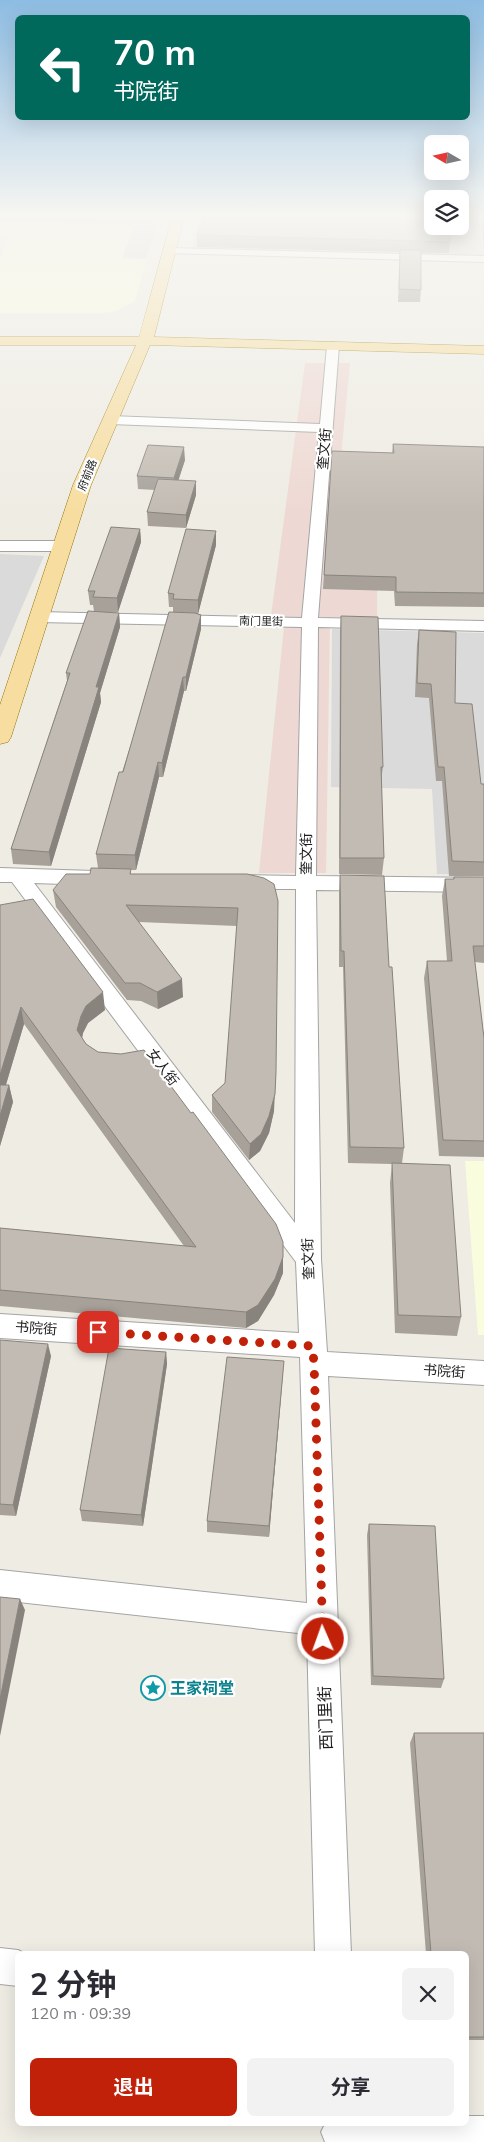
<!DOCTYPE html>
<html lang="zh">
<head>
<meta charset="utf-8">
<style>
	body { margin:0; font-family:Mulish,"Noto Sans SC",sans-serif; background:#f2f2f3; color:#2b2b33; height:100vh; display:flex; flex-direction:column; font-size:19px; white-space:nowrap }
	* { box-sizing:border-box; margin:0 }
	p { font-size:16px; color:#7c7c81 }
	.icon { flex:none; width:28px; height:28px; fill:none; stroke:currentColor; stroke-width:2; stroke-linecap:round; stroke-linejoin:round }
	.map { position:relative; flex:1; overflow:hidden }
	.panel { position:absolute; left:15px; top:1951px; width:454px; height:175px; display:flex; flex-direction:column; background:#fff; border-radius:8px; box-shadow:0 5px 20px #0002 }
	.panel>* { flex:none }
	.banner { position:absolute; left:15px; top:15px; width:455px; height:105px; border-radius:8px; box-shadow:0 5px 20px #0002; background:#00695c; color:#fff; overflow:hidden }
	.needle { width:32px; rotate:279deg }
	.buttons { position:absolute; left:424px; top:135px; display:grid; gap:10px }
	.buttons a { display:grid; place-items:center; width:45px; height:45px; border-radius:8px; background:#fff; box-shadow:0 5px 20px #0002; font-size:25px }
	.pin { position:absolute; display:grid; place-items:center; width:42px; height:42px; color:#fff; margin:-21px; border-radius:10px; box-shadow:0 2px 8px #0006 }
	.me { position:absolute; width:55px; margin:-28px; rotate:358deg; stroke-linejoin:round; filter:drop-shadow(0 0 4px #0008) }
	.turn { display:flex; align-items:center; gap:18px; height:105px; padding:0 15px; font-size:22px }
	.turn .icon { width:65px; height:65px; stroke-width:2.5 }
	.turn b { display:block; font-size:35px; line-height:42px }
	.round { display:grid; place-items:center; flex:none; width:52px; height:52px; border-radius:8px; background:#f2f2f3 }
	.headline { display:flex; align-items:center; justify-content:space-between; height:85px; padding:0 15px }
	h1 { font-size:30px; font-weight:700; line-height:38px }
	.button { display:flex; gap:10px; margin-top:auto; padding:10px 15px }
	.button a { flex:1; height:58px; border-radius:8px; background:#c12109; color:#fff; font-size:20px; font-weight:700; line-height:58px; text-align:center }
	.button a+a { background:#f2f2f3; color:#2b2b33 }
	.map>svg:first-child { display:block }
</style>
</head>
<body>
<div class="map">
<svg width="484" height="2142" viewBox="0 0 484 2142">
	<rect width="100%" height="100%" fill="#eeece3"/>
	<path fill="#dbdada" d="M0,214h160l-14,45h-24l12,-34 -134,-2z
		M200,214h232v12h28v-12h24v44l-292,-9z
		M0,554l44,2 -44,102z
		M332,629l152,4v242l-47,-1 -5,-85 -101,-2z"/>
	<path fill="#eed8d3" d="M305,363h45l-9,94 37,1 -1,160 -47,-1 -4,256h-67l26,-256 -14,-1z"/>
	<path fill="#f9fddd" d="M0,223l134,2 -12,33 24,1 -11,42 -19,10 -14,2h-102v-53l10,-25 -10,-1z
		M465,1161h19v174h-6z"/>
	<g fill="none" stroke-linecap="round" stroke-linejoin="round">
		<defs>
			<path id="minor" d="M169,248l315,8v6l-319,-9 -1,-2z
				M333,342l6,4 -21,272 166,3v10l-166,-4 -2,249 168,2v14l-168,-2 5,369 6,93 157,9v24l-156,-9 23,578h-36l-8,-320 -307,-34v-30l307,33 -7,-246 -300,-19v-24l299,19 -3,-71 -284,-380h-12v-14l94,3 7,2 3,5 -3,5 -7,2 -60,-2 261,340 1,-334h-55l-7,-2 -3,-5 3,-5 7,-2 55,1 6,-249 -264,-5 -6,-2 -2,-3 2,-3 6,-2 264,6 17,-186 -209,-8 -7,-4 7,-4 210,8 7,-78z
				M0,541h62l5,2 3,3 -3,3 -5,2h-62z
				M0,1948l18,2 8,4h-8v32l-18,-2z
				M466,2116h18v26h-159l-4,-10 4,-8h141z"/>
			<path id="major" d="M173,214h12l-31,123 330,9v8l-334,-9 -59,140 -80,252 -3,5 -8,2v-39l73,-220 63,-140h-136v-8h139z"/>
		</defs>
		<use href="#minor" stroke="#a4a4a4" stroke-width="2"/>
		<use href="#major" stroke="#907407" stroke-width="1"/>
		<use href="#minor" fill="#fff" fill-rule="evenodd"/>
		<use href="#major" fill="#f7dd9f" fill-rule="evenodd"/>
	</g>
	<path fill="#a7a19a" d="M0,214h99l-3,8 -96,-2z
		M481,214h3v39z
		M197,235l253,7 -1,11h-28v37l-1,12h-22l2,-50 -203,-5z
		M393,444l91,5v158l-89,-1 -1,-15 -71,-2 9,-138 60,2z
		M185,460l-7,20 18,15 -10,33 -38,-2 -1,-14 8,-22 -17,-1 -1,-13z
		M140,529l1,13 -23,70h-17l18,1 1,14 -20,66 1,9 -50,164 -38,-2 -2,-15 56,-168 -1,-8 28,-62 -1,-6h-3l-2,-14z
		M216,545l-18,69 3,1v14l-15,62h-2l-21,86h-4l-23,93h-5v4h116l27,237 -5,22 -9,18 -11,9 -37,-48v-17l13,-12 12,-157 -98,-4 44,75 -25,12 -17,-8 -14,-1 -71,-93 -3,-17 37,-16 8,-6 -2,-14 77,-242v-5h-4l-1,-14z
		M341,616l42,151 -2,13 3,78 -2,17 -43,-1 1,-242z
		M419,630l36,73 26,81h3v92h-35l-7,-95h-6l-7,-83 -14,-1 2,-53z
		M340,875l49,92 15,181 -2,15 59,154 -4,19 -62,-3 -5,-150 2,-19 -44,-1 -5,-196h-4v-75z
		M454,877h30v86l-9,-1 9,76v119l-45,-1 -15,-178 3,-17h20l-5,-65 3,-17h8z
		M0,905l105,105 -17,13 -5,10 -1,5 4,6 197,213v16l-9,22 -16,26 -12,7 -246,-22v-78l184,18 -160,-222 -18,61h3l4,17 -13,44z
		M0,1340l51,16 -35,160 -16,-1z
		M166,1352l1,12 -24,162 -61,-5 -2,-11z
		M283,1373l-14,164 -62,-5v-11z
		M369,1524l75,155 -3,9 -70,-3 -4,-150z
		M414,1733h70v307h-18v-86h-40l-16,-211z"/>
	<path fill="#88837d" d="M95,214h4l-3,8z
		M184,447l1,13 -10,31 -1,-13z
		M196,481v14l-10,33v-13z
		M140,529l1,13 -23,70 -1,-14z
		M216,531v14l-18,69v-14z
		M119,613l1,14 -20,66 1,9 -50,164 -2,-14 47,-165z
		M201,615v14l-15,62v-14z
		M183,677l1,14 -21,86 -1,-14z
		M158,762l1,15 -23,93 -1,-15z
		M182,979l1,18 -25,12 -1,-17z
		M103,992l2,18 -17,13 -5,10 -3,15 -3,-18 4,-14 5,-10z
		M21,1007l3,17 -23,77 -1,-5v-21z
		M276,1072l-2,39 -5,22 -9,18 -11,9 1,-16z
		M9,1085l4,17 -13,44v-30z
		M283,1257v16l-9,22 -16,26 -12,7v-16z
		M48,1344l3,12 -35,160 -3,-11z
		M166,1352l1,12 -24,162 -2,-11z
		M284,1361l-1,12 -14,164v-11z
		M20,1599l5,11 -25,126v-37z"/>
	<path fill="#c2bbb3" stroke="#88837d" d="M205,214h227v12h18v16l-253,-7z
		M400,250h21v40l-22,-1z
		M393,444l91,3v146l-88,-1v-15l-72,-2 8,-124 62,2z
		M148,445l36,2 -10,31 -37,-2z
		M158,479l38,2 -10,34 -39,-3z
		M111,527l29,2 -23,69 -24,-1 2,-6h-7z
		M186,529l30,2 -18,69 -25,-1 1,-5 -6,-1z
		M88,611l31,2 -23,74h3l-50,165 -38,-3 59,-176h-4z
		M169,612l26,1 6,2 -15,62h-3l-21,86 -4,-1 -23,93 -39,-1 23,-82h4z
		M341,616l37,1 5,150h-2l3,91h-44z
		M419,630l37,2 -1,71 17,1 9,80h3v78l-32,-1 -8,-94h-6l-7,-83 -14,-1z
		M91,868l40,1 -1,5h117l17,4 10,6 4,17 -2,171 -1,22 -6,22 -8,18 -11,10 -38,-49 13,-12 13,-175 -112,-3 56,74 -25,13 -17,-9h-15l-72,-93 13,-16h24z
		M340,875l44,1 5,91h3l12,181 -54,-1 -6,-196h-3z
		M454,877h30v69h-11l11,92v103l-41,-1 -16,-179h25l-7,-82h9z
		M33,899l70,93 -17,14 -5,10 -4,14 9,14 12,8 23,2 23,-4 47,63 2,-1 83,112 7,18v15l-8,22 -17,26 -12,7 -246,-22v-62l196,19 -175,-240 -21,68v-170z
		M0,1085h9l-9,31z
		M392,1163l58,2 11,152 -63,-2z
		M0,1340l48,4 -35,161 -13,-1z
		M109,1348l57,4 -25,163 -61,-5z
		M227,1357l57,4 -15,165 -62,-5z
		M369,1524l66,2 9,153 -71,-3z
		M0,1597l20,2 -20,100z
		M414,1733h70v304h-18v-83h-35z"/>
	<linearGradient id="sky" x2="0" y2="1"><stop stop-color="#8dbce2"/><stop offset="0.42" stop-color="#f7f6f2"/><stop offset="1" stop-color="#f7f6f2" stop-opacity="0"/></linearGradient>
	<rect width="484" height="514" fill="url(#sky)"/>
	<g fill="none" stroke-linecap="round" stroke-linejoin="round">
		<path stroke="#c12109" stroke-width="9" stroke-dasharray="0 16.2" d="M98,1332l214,14 2,16 9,277"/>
	</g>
	<defs>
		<symbol id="sight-ring" viewBox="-11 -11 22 22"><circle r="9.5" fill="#fff" stroke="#0f9aa8" stroke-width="1.5"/><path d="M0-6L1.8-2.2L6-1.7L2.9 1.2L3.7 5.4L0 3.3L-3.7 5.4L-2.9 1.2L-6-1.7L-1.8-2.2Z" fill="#0f9aa8"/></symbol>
	</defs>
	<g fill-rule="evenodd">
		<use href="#sight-ring" x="139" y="1674" width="28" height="28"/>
	</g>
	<g text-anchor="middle" stroke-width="4.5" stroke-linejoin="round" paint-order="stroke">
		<g font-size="11" fill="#1d1d1d" stroke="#fff">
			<text transform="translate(87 475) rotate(-68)" y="4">府前路</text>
			<text transform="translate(261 621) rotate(1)" y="4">南门里街</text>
		</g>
		<g font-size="14" fill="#1d1d1d" stroke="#fff">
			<text transform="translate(324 449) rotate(-85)" y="5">奎文街</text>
			<text transform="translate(306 854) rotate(-89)" y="5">奎文街</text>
			<text transform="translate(163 1067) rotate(53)" y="5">女人街</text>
			<text transform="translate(308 1259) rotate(-92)" y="5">奎文街</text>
			<text transform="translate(36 1328) rotate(4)" y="5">书院街</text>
			<text transform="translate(444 1371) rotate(4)" y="5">书院街</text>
		</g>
		<g font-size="16" font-weight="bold" fill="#0d838f" stroke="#fff" text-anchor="start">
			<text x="170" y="1694">王家祠堂</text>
		</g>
		<g font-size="16" fill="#1d1d1d" stroke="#fff">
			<text transform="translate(325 1718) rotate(-92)" y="6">西门里街</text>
		</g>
	</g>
</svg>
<div class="buttons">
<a><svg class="needle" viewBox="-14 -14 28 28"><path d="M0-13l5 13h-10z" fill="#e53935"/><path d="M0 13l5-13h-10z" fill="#7c7c81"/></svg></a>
<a><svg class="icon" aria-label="layers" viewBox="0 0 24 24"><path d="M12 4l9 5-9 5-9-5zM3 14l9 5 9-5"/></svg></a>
</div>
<div class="pin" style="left:98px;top:1332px;background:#d93025"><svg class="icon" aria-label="arrive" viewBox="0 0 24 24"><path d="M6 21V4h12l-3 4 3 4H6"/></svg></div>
<svg class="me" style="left:323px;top:1639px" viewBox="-20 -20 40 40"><circle r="17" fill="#c12109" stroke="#fff" stroke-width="3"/><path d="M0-11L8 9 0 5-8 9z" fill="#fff"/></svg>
<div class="banner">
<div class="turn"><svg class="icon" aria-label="left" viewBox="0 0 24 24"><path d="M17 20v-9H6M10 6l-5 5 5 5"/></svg><div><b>70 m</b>书院街</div></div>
</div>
<section class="panel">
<div class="headline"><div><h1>2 分钟</h1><p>120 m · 09:39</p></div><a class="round"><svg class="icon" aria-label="close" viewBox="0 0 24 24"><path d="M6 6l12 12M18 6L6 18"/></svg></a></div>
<div class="button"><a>退出</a><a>分享</a></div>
</section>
</div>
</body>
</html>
